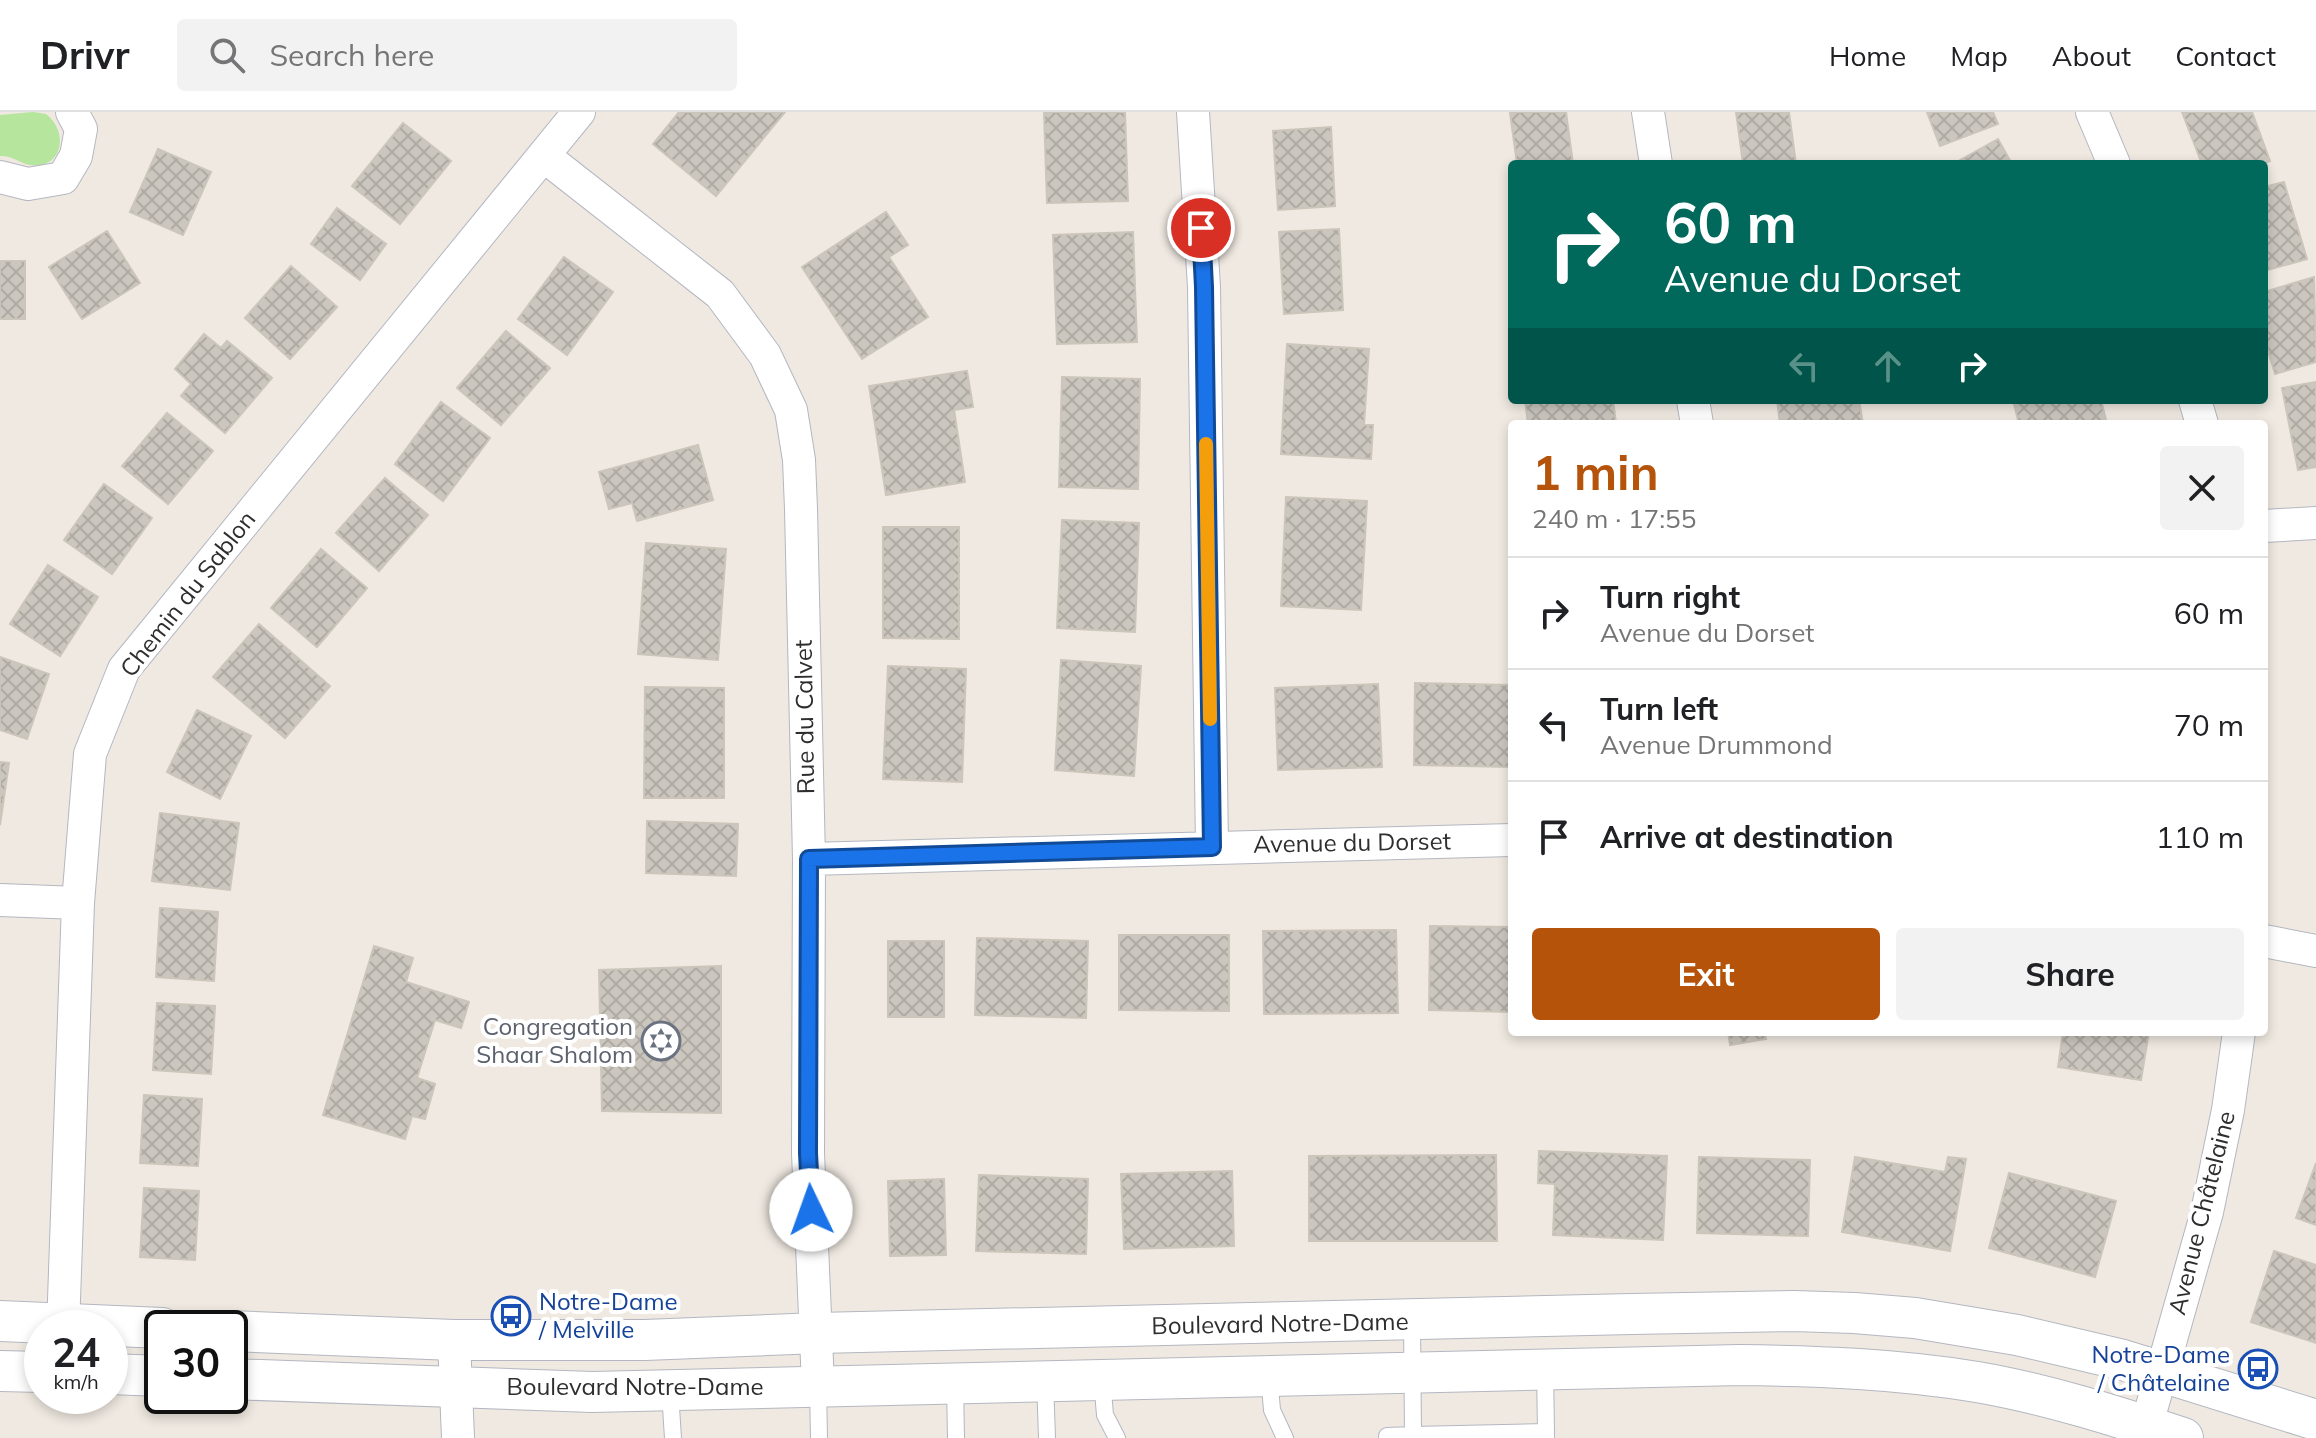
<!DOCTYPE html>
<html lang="en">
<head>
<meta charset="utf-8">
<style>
	body { margin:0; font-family:Mulish,sans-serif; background:#f2f2f2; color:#202124; height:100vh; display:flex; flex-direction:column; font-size:30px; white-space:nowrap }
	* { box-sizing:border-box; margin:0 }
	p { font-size:26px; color:#757577 }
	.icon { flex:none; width:44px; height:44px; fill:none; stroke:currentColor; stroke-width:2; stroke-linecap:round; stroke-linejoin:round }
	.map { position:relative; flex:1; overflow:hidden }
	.sheet { position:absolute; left:1508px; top:308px; width:760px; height:616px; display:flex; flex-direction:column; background:#fff; border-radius:8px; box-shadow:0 4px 12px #0003 }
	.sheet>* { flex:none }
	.hud { position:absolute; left:1508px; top:48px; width:760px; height:244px; border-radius:8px; box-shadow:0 4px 12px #0003; background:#00695c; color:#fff; overflow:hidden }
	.speed { position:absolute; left:24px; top:1198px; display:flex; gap:16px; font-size:40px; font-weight:700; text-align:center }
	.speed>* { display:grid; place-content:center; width:104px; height:104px; border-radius:50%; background:#fff; box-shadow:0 4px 12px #0003; line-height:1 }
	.speed small { font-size:20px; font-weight:400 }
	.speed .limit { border:4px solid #111; border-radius:12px; background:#fff; color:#111 }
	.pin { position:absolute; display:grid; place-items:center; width:68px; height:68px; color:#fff; margin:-34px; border:4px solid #fff; border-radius:50%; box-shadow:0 2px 8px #0007 }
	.me { position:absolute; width:88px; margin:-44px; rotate:357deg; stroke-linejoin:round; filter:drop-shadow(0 0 6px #0008) }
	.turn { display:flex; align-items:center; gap:28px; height:168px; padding:0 24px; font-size:36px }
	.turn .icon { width:104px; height:104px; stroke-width:2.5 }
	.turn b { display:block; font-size:56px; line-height:68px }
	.lanes { display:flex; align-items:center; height:76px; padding:0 24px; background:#0003; justify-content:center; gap:40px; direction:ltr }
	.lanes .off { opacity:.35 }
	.round { display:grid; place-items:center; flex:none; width:84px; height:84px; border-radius:8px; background:#f2f2f2 }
	.headline { display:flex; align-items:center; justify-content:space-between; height:136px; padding:0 24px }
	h1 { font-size:48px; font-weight:700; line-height:60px; color:#b45309 }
	.action { display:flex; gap:16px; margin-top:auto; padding:16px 24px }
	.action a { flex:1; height:92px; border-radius:8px; background:#b45309; color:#fff; font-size:32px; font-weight:700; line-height:92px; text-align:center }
	.action a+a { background:#f2f2f2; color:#202124 }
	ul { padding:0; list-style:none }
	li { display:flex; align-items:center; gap:24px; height:112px; padding:0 24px; border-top:2px solid #e0e0e0 }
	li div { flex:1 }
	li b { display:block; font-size:30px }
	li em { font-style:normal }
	header { display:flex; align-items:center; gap:48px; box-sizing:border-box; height:112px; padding:0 40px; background:#fff; border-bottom:2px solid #e0e0e0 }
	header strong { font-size:38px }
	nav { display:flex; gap:44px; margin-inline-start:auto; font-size:28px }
	.search { width:560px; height:72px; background:#f2f2f2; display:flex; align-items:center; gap:20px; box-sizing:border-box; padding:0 28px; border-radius:8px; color:#757577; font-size:30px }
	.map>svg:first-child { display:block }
</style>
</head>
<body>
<header>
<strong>Drivr</strong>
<div class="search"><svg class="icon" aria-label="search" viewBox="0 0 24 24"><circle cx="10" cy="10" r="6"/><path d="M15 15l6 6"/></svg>Search here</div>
<nav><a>Home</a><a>Map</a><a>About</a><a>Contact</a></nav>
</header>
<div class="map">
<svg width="2316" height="1326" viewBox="0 0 2316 1326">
	<defs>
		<pattern id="building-cross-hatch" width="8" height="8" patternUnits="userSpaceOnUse" patternTransform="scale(2)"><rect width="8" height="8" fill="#cbc7bf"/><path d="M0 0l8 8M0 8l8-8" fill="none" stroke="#afaba4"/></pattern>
	</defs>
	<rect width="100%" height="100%" fill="#efe9e1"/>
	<path fill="#b6e59e" d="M33,0l13,2c24,19 16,56 -16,51 -11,-2 -18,-10 -30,-9v-41z"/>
	<path fill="url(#building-cross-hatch)" stroke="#cbc5ba" stroke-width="2" d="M679,0h106l-69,84 -63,-52z
		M1044,0h81l3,89 -81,2z
		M1520,0h46l7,52h-56l-7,-51z
		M1736,0h53l7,52h-53z
		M1927,0h66l5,12 -58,22z
		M2182,0h70l18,49 -7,3h-61z
		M403,11l48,38 -51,63 -48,-38z
		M1331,15l4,79 -57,4 -5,-79z
		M1998,27l14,25h-59z
		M158,37l53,23 -28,63 -53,-23z
		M2284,70l23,77 -43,12v-84z
		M337,96l49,36 -26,36 -49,-36z
		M886,100l22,33 -19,12 39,60 -66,42 -60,-92z
		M1339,117l4,81 -59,4 -5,-82z
		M107,119l33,52 -58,36 -33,-52z
		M1133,120l4,110 -80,2 -4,-109z
		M564,145l49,35 -46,63 -49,-36z
		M0,149h25v58h-25z
		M291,154l46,41 -47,52 -45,-41z
		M2314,165l2,85 -41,12 -11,-37v-45z
		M506,219l44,37 -49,57 -44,-37z
		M204,222l17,14 6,-7 45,37 -47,55 -44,-37 10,-12 -16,-15z
		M1287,232l82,5 -5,76h9l-2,34 -90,-5z
		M967,259l6,36 -19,3 11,72 -79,13 -17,-109z
		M1062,265l78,2 -2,110 -79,-2z
		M2316,270v85l-18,3 -16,-82z
		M1525,288h88l3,24h-88z
		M1777,288h82l4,24h-83z
		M2013,288h88l6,24h-88z
		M441,290l49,36 -47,63 -48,-37z
		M167,301l46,38 -45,53 -46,-38z
		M698,333l15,55 -76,21 -5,-18 -23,6 -10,-37z
		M385,366l43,37 -49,56 -43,-38z
		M104,372l48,34 -40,56 -48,-34z
		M1286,385l81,4 -6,109 -80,-4z
		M1062,408l77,3 -4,109 -78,-4z
		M883,415h76v112l-76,-1z
		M646,431l80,6 -8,111 -80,-6z
		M321,437l46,39 -50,59 -46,-39z
		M48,453l50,32 -38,59 -50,-32z
		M259,512l71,62 -45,52 -72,-61z
		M0,545l49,17 -22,65 -27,-9z
		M1061,548l80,6 -7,110 -79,-6z
		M888,554l78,3 -4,113 -79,-3z
		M1415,571l97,2v82l-98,-2z
		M1378,572l4,83 -104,3 -3,-82z
		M645,575l79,1v110h-80z
		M197,598l54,26 -31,63 -53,-27z
		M0,650l9,1 -9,62z
		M160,701l79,10 -9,67 -78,-9z
		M647,709l91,3 -2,52 -90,-3z
		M160,796l58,4 -4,69 -58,-4z
		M1430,814l82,1v85l-83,-2z
		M1396,818l2,83 -134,1 -1,-83z
		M1119,823h110v76l-110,-1z
		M977,826l111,3 -2,77 -111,-3z
		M888,829h56v76h-56z
		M374,834l39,12 -7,24 63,20 -8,26 -26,-8 -18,58 18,6 -10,35 -13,-3 -7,23 -82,-24z
		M721,854v147l-119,-2 -3,-141z
		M157,891l58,3 -4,68 -58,-4z
		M1728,920h36l2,7 -36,6z
		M2063,920h86l-8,48 -83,-13z
		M144,983l58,4 -4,67 -58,-3z
		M1539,1039l128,5 -4,84 -110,-5 2,-51 -17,-1z
		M1496,1043l1,86h-188v-85z
		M1699,1045l111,3 -2,76 -111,-3z
		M1855,1045l90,15 3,-15 18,2 -16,92 -108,-19z
		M2316,1051v62l-20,-7z
		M1232,1059l2,75 -110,3 -3,-75z
		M2009,1061l107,28 -21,76 -106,-29z
		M979,1063l109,4 -2,75 -110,-3z
		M944,1067l2,76 -56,1 -2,-75z
		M144,1076l55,3 -4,69 -55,-3z
		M2274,1139l42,14v78l-65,-21z"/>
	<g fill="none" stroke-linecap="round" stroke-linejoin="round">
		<defs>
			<path id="service" d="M1412,1209l1,114 133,-3v6
				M1545,1258l1,62
				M1269,1263l3,35 13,28
				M1102,1267l3,36 12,23
				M1045,1268l2,58
				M955,1272l1,54
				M818,1274l1,52
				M670,1280l3,46
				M1387,1326v-2l26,-1"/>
			<path id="minor" d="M1193,0l11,175 8,560
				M1648,0l8,52
				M2092,0l22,52
				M544,44l176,138 45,61 26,55 8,50 2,49 8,350 -1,294 10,232
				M0,65l28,7 35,-6 13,-22 5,-27 -9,-17
				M1693,288l4,24
				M2195,288l7,24
				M2264,414l52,-3
				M809,747l703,-19
				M0,788l78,3
				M2264,829l52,10
				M63,1216l15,-425 12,-149 34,-85 455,-557
				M454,1228l4,98
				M2143,1326l64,-226 21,-102 11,-78"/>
			<path id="tertiary" d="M0,1209l162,7
				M230,1219l224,9h191l173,-7 814,-19 162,-3 60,2 61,5 102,17 106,25 193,60
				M0,1259l42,1
				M110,1262l52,2
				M230,1267l362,13 1148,-27c80,1 158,4 237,17 70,12 139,34 206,56"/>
		</defs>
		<use href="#service" stroke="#b4b7c1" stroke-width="18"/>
		<use href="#minor" stroke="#b4b7c1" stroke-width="34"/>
		<use href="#tertiary" stroke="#b4b7c1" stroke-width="42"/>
		<use href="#service" stroke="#fff" stroke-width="16"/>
		<use href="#minor" stroke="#fff" stroke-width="32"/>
		<use href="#tertiary" stroke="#fff" stroke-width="40"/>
	</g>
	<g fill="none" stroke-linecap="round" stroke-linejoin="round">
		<defs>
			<path id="route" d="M811,1098l-3,-57 1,-294 403,-12 -8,-560 -3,-59"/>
		</defs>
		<use href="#route" stroke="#114b97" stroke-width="20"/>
		<use href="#route" stroke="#1a73e8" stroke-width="14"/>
		<path stroke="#f59e0b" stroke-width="14" d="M1206,332l4,275"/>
	</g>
	<defs>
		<symbol id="synagogue-ring" viewBox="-11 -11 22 22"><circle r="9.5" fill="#fff" stroke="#6b7280" stroke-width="1.5"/><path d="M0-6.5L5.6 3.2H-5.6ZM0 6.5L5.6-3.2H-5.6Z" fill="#6b7280"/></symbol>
		<symbol id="bus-ring" viewBox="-11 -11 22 22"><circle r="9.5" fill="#fff" stroke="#1a4fb4" stroke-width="1.5"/><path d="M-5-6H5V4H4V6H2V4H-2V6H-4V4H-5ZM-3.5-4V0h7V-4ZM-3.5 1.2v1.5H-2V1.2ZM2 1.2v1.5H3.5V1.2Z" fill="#1a4fb4"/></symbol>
	</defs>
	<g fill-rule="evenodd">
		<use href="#synagogue-ring" x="639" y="907" width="44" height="44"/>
		<use href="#bus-ring" x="489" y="1182" width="44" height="44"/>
		<use href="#bus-ring" x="2236" y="1235" width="44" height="44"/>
	</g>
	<g text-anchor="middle" stroke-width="8" stroke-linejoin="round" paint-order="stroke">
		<g font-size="24" fill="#2e2e2e" stroke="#fff">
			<text transform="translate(188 482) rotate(-52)" y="8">Chemin du Sablon</text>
			<text transform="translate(805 605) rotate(-91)" y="8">Rue du Calvet</text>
			<text transform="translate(1352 731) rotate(-1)" y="8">Avenue du Dorset</text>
			<text transform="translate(2202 1101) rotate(-76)" y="8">Avenue Châtelaine</text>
			<text transform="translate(1280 1212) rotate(-1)" y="8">Boulevard Notre-Dame</text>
			<text x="635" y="1283">Boulevard Notre-Dame</text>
		</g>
		<g font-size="24" fill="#5b616d" stroke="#fff" text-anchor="end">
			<text x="633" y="923">Congregation<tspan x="633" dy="28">Shaar Shalom</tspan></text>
		</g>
		<g font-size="24" fill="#164399" stroke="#fff" text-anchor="start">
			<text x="539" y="1198">Notre-Dame<tspan x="539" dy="28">/ Melville</tspan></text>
			<text x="2230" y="1251" text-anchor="end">Notre-Dame<tspan x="2230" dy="28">/ Châtelaine</tspan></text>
		</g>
	</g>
</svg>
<div class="speed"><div>24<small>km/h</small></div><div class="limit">30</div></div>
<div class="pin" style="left:1201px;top:116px;background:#d93025"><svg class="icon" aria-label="arrive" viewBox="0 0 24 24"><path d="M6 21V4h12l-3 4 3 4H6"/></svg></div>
<svg class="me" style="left:811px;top:1098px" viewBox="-20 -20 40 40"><circle r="19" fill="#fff"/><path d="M0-13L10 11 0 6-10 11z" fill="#1a73e8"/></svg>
<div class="hud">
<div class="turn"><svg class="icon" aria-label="right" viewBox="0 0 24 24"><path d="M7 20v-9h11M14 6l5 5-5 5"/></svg><div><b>60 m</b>Avenue du Dorset</div></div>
<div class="lanes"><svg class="icon off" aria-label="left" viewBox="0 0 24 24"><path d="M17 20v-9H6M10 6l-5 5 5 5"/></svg><svg class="icon off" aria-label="ahead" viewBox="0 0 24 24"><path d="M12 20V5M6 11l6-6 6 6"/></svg><svg class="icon" aria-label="right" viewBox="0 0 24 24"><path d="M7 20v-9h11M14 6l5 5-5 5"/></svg></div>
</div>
<section class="sheet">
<div class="headline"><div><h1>1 min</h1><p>240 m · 17:55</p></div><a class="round"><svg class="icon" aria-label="close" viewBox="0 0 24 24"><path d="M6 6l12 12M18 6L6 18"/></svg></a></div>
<ul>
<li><svg class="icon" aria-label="right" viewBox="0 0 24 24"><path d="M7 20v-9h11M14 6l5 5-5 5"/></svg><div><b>Turn right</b><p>Avenue du Dorset</p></div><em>60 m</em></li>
<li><svg class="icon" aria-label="left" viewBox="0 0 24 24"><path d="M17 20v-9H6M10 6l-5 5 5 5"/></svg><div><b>Turn left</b><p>Avenue Drummond</p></div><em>70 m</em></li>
<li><svg class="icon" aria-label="arrive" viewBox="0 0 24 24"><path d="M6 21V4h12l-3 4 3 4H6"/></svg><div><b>Arrive at destination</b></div><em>110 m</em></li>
</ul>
<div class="action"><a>Exit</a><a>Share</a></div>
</section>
</div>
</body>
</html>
